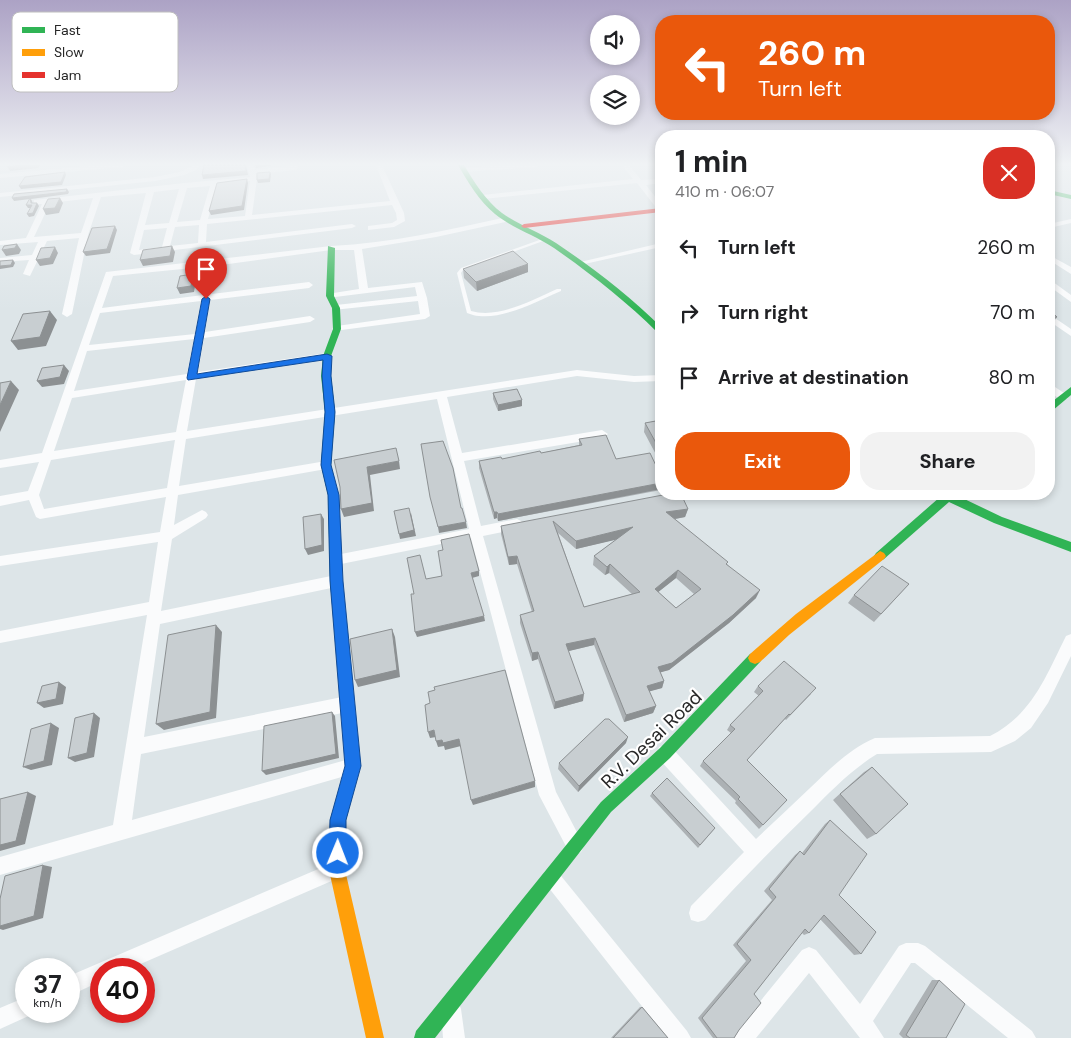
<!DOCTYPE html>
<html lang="en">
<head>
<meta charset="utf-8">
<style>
	body { margin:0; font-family:"DM Sans",sans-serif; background:#f2f2f2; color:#202124; height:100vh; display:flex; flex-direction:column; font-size:19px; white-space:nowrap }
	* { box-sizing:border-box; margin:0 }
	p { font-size:16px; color:#757577 }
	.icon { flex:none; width:28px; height:28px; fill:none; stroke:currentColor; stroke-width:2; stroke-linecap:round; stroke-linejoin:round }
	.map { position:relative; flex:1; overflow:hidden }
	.drawer { position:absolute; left:655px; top:130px; width:400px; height:370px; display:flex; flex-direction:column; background:#fff; border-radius:20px; box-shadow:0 2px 8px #0003 }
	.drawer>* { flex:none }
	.hud { position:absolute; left:655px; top:15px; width:400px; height:105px; border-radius:20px; box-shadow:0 2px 8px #0003; background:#ea580c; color:#fff; overflow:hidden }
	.buttons { position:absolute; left:590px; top:15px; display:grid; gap:10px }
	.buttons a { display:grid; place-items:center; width:50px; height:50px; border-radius:50%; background:#fff; box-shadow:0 2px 8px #0003; font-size:25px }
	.speed { position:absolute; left:15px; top:958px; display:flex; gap:10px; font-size:25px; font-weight:700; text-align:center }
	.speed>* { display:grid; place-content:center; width:65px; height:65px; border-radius:50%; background:#fff; box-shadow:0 2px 8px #0003; line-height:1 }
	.speed small { font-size:12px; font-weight:400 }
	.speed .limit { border:8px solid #d22; background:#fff; color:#111 }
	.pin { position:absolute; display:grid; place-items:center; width:42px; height:42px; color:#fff; margin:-51px -21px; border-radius:50% 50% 50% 0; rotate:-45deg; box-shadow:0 0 5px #0007 }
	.pin .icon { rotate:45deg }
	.me { position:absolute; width:55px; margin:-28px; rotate:1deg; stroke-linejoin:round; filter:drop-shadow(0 0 4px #0008) }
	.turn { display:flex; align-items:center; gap:18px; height:105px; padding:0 20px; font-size:22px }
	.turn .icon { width:65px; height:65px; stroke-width:2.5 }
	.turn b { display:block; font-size:35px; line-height:42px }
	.round { display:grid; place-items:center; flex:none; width:52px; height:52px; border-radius:20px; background:#f2f2f2 }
	.head { display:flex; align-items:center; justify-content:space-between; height:85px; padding:0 20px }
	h1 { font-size:30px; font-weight:700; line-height:38px }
	.action { display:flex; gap:10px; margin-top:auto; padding:10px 20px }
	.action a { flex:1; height:58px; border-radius:20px; background:#ea580c; color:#fff; font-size:20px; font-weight:700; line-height:58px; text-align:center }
	.action a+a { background:#f2f2f2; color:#202124 }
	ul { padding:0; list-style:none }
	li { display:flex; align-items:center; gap:15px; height:65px; padding:0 20px }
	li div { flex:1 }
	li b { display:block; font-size:19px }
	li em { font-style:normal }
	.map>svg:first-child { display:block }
</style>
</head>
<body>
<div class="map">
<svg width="1071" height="1038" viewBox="0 0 1071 1038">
	<rect width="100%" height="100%" fill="#dde5e8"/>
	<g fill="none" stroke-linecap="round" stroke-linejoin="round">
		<path fill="#fafbfc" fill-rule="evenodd" d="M545,238l2,1 -1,1 -83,30 -2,3 10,38c28,8 61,-11 86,-22h4v2c-23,10 -57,28 -82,25 -4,0 -8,-2 -12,-3l-10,-40 4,-5z"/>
		<path fill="#fafbfc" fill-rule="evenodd" d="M99,165h26l-3,2 -122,11v-4z
			M194,165h7l-5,5 -12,5 -29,6 -155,16v-4l155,-16 25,-5z
			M247,165h6l2,5 43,-5v3l-3,2 -39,4 1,5 -5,36 138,-14 -14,-36h6l22,48 1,8 -11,6 -26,3v-4l24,-3 5,-3 -1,-7 -4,-8 -185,19 -1,18 146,-18 4,2 -4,2 -218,27 -4,-2 16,-60 -45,4 -13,38 -16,79 -5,3 -5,-3 17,-76 -32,3 -17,35 -7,-2 6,-14 -29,2v-4l32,-3 6,-13 -38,3v-4l26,-3 16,-34h-8v-4l150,-17 66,-6zM250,181l-5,35 -37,3 9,-34zM210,186l-10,34 -23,2 10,-34zM179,189l-10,34 -24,2 9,-33zM93,198l-12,35 -47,4 16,-34zM199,225l-1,18 -28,3 5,-19zM167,228l-5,19 -23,3 5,-20z
			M506,165h33l-3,2 -72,5 -3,-2 3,-2z
			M622,165h7l12,15 20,-1v4l-15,2 15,19v6h-3l-21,-27 -154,16 -4,-2 4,-2 150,-16z
			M507,217l4,2 -1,2 -74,16 -74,12 6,39 54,-6 5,16 3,18 -5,3 -91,12 -2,-2 5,-3 83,-12 -2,-13 -85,9v-4l3,-1 81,-9 -2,-9 -88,11v-4l32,-5 -5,-39h-23l-110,15 -9,29 97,-12 4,3 -4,3 -99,12 -5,32 105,-16 5,3 -5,3 -106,16 -6,34 129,-19 5,3 -5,3 -131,20 -9,52 390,-61 57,6 27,-1v6l-27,1 -57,-6 -130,21 15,56 140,-23 6,4 -6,4 -138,23 17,65 36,-7 4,2 2,3 -2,3 -4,2 -34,7 73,256 25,48 3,6 -3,6 -6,3 -6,-3 -30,-57 -68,-257 -135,27 -5,-1 -2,-4 2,-4 5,-1 133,-26 -32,-130 -251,40 -7,47 147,-25 6,4 -6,4 -148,26 -4,30 28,-15 4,2 2,3 -2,3 -34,21 -11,72 175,-36 5,2 2,4 -2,4 -5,2 -176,37 -16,113 203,-41 5,3 3,5 -3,5 -5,3 -206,42 -9,66 221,-62 6,2 2,6 -2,6 -359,103v-18l113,-32 34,-210 -147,28v-12l149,-29 9,-60 -158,24v-10l160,-24 6,-35 -126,22 -4,-2 -7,-17 -29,6v-10l28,-5 11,-29 -39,6v-8l42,-7 64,-181 225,-26c60,-3 118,-16 176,-29zM212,266l-9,29 -101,13 11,-32zM201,301l-6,33 -106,11 11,-32zM194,339l-7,35 -113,17 13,-40zM186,380l-10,52 -122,19 18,-53zM175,440l-8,48 -123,21 -5,-14 12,-35z
			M1071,219v4l-22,5v-4z
			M661,243v4l-81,18 -4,-2z
			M1049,255l22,12v7l-22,-14z
			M1049,279l22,16v7l-22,-16z
			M1049,314l22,15v7l-22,-15z
			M1049,383l18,12 1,2 -1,2h-8l-10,-8z
			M1071,634v22l-23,47 -17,25 -16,13 -24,11 -114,2c-26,16 -46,37 -67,58 -36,35 -71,71 -105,108l-7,2 -7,-2 -2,-7 2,-7 53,-54 -85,-93 -2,-6 2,-6 6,-2 6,2 85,92c18,-17 36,-34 54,-51 20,-19 39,-39 65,-50l115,-2c42,-21 56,-60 76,-100z
			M337,861l6,3 3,6 -3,6 -214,93h-28v12l-32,15v-20z
			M551,868l6,3 130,160 4,7h-24l-122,-155 -3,-6 3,-6z
			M906,943h12l7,3 107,85 4,7h-28l-93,-75h-4l-38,58 11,17h-24l-51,-65 -53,65h-24l4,-7 66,-81 7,-3 7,3 44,54 39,-58z
			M26,997v14h8l-1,3 -33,15v-21z
			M451,999l7,3 3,7 4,29h-22l-2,-29 3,-7z"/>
		<path fill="#30b455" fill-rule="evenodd" d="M458,165h6c10,17 22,36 38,48 17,12 37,19 54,30 37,25 73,52 105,84v6h-3c-32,-32 -67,-59 -104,-85 -19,-13 -42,-20 -59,-34 -16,-13 -27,-32 -37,-49z
			M1049,190l22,5v4l-22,-5z
			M328,246l7,2 -1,48 6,12 1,21 -10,27v20l4,36 -4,53 7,30 4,86 18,185 -14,54v11l-2,6 -6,2 -6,-2 -2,-6v-11l16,-54 -16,-185 -2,-86 -7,-30 4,-53 -4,-36 2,-20 10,-27 -1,-21 -6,-12z
			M1071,387v8l-19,16 -3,1v-8z
			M938,494h18v1l46,22 69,25v10l-77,-29 -45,-21 -65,57 -4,2 -4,-2 -2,-3 2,-3 64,-56z
			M755,652l5,2 2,4 -2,4 -90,96 -59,54 -176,226h-21l2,-7 185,-229 59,-54 90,-94z"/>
		<path fill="#ff9f0a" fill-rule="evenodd" d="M880,551l4,2 2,3 -2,3 -95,76 -29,27 -5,2 -5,-2 -2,-4 2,-4 46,-40z
			M338,823l6,2 2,6 -1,39 39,168h-18l-37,-168 1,-39 2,-6z"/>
		<path fill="#e5322d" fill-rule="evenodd" d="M661,208v4l-137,16 -3,-2 3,-2z"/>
	</g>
	<path fill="#acb1b4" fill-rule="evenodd" d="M528,264v8l-51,19 -13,-13 -1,-9z
		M1049,310l8,7 -6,8h-2z
		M493,393l29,7v6l-24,5 -5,-12z
		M661,420v42h-1l-16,-30 1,-9z
		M579,439l37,20 45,17v14l-163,31 -1,-3 -3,1 -15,-51v-7l23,-2 39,-6 38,-8z
		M688,509l-3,8 -10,2 52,45 29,34 -27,25 -60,47 -9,2 4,9 -2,7 -13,3 7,15 -3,7 -29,9 -30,-77 -26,6 15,50 -29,8 -16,-50 -6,2 -12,-38v-8l12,-3 -15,-48 -8,1 -8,-31v-8zM558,533l18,16 41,-10 -23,17 -1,9 12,10 4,-2 23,21 -48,13zM676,578l18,16 -18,14 -18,-16z
		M909,584l-35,38 -26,-19 6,-8z
		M758,686l53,8 -25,26 -1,-1 -38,41 16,65 -4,4 -24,-26 1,-2 -36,-35 3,-5 28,-28 -4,-3 3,-5 29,-29 -5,-4z
		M626,743l-48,49 -20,-23 1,-6z
		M872,767l4,67 -9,5 -34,-39 31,-28z
		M652,793l63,35 -17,20 -48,-52z
		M830,820l9,75 22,59 -7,1 -34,-36 -11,14 -5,2 -2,-2 -48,61 -15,36 -5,8h-21l-15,-20 48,-57 -13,-16 39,-45 -8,-9 31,-36 5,-4 2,2 23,-29z
		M932,980h7l7,58h-43l-4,-4z
		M640,1007h2l26,31h-57z"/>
	<path fill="#8c9092" d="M17,165h23l-2,3 -28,3 -3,-5z
		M245,165h1l2,10 -45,4 -1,-4z
		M255,165h16v1l-15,2z
		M65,172l1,3 -4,10 -41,4 -2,-3z
		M270,172l1,2 -1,8 -12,1 -1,-3z
		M247,179l1,4 -4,27 -33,5 -2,-4z
		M67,189l2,3 -1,2 -37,5 1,2 1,4 -2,-2 -1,-4 -16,2 -2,-3z
		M60,198l3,5 -4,10 -13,2 -3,-6z
		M37,203l2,3 -5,10 -5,1 -2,-3z
		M26,205h6l1,3h-5z
		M115,226l2,4 -7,23 -24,3 -3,-4z
		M17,244l4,6 -2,4 -13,2 -4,-6z
		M172,246l3,6 -2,10 -30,4 -3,-6z
		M55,247l3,6 -5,11 -13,2 -4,-6z
		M13,260l2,3 -2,4 -13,2v-3z
		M528,264v8l-51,19 -1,-9z
		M193,274l3,6 -2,12 -14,2 -3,-6z
		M50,311l7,9 -11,26 -28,4 -7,-9z
		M64,365l5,6 -5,13 -22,3 -5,-6z
		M11,381l8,9 -19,42v-27z
		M522,400v6l-24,5v-6z
		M399,461l1,8 -30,6 4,36 -30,6 -3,-8 26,-42z
		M661,483v6l-163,32v-7z
		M688,509l-3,8 -21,4 2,-9z
		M494,512h3v6l-3,1z
		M411,513l5,23 -16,3 -1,-5z
		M321,514l3,5v32l-16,4 -3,-6z
		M466,522l1,6 -28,5 -1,-6z
		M633,527l-1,9 -56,13v-8z
		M517,556v8l-8,1 -1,-8z
		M610,564l-1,9 -4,2 2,-8z
		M678,570l-2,8 -24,19 3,-8z
		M479,571v5l-7,2 -1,-5z
		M760,590l-4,8 -27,25 -60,47 -14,4 3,-7z
		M484,616l1,5 -68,16 -2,-5z
		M216,625l6,7 -6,86 -52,12 -8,-6z
		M392,629l3,8 5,40 -42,10 -3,-7z
		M595,638l-1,7 -29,7 1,-8z
		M538,652v7l-6,2v-8z
		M664,681l-2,7 -18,5 3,-7z
		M59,682l7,5 -3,17 -19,4 -7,-5z
		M584,694l-1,7 -29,8 1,-7z
		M656,706l-3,7 -29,9 2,-7z
		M332,712l3,4 4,42 -73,17 -4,-4z
		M94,713l6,5 -6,39 -19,5 -7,-4z
		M51,723l8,5 -7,37 -21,5 -8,-3z
		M434,730l2,7 -6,1 -2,-6z
		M628,737l-2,6 -48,49 1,-6z
		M459,739l2,7 -16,4 -1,-4 -6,1 -2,-6 6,-1z
		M535,781v6l-62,18 -2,-5z
		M28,792l8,4 -11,48 -25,7v-6z
		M43,865l9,2 -9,51 -40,12 -3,-1v-3z"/>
	<path fill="#c8ced1" stroke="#8c9092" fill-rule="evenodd" d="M204,165h41l1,6 -44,4z
		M65,172l-4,10 -42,4 6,-9z
		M270,172l-1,7 -12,1v-7z
		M247,179l-5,27 -33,5 8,-28z
		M67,189l-1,3 -54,6 2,-4z
		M30,198l1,5h6l-4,10 -6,1 5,-9h-6z
		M60,198l-5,10 -12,1 5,-10z
		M115,226l-8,23 -24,3 9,-24z
		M17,244l-2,4 -13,2 2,-4z
		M172,246l-2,10 -30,4 3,-10z
		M55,247l-5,11 -14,2 5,-12z
		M513,251l15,13 -52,18 -13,-13z
		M13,260l-2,5 -11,1v-5z
		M193,274l-2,12 -14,2 3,-12z
		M1049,310l8,7h-8z
		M50,311l-10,26 -29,4 12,-27z
		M64,365l-4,12 -23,4 5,-13z
		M11,381l-11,24v-22z
		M517,389l5,11 -24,5 -5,-12z
		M661,420v32l-16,-29z
		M606,435l10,24 34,-6 11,23v7l-163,31 -1,-2h-3l-15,-51 22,-4 1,2 38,-8 1,2 41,-8 -3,-6z
		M443,441l10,27 8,40h1l4,14 -28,5 -8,-30 -9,-53z
		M396,448l3,13 -32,6 5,36 -31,6 -1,-22 -6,-27z
		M668,494h13l7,15 -22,3 62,50 -2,2 34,26 -27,25 -61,48 -14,4 6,14 -17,5 9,20 -30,9 -31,-77 -29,6 18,50 -29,8 -17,-50 -6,1 -12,-38 14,-4 -17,-55 -9,1 -7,-31zM553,521l23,20 57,-14 -39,29 13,11 3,-3 30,28 -56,15zM678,570l23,19 -25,19 -21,-19z
		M409,508l5,22 -15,4 -5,-23z
		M321,514l1,31 -17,4 -2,-32z
		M469,534l10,37 -8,2 13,43 -69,16 -4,-38h3l-7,-36 13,-3 6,24 16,-3 -4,-25 5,-1 -2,-10z
		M882,566l27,18 -28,30 -27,-19z
		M216,625l-6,87 -54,12 12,-89z
		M392,629l5,41 -42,10 -5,-41z
		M784,661l32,27 -26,27 -1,-1 -42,46 40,40 -24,25 -25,-26 2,-2 -37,-36 32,-32 -5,-4 33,-34 -5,-5z
		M505,670l30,111 -64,19 -12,-61 -16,4 -1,-3 -6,1 -2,-11 -6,2 -3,-27 5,-2 -2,-11 7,-2 -1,-3z
		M59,682l-3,17 -19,4 5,-17z
		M332,712l4,42 -74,17 2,-45z
		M94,713l-7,40 -19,5 7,-40z
		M605,719h4l19,18 -49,49 -20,-23z
		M51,723l-7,38 -21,6 8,-38z
		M872,767l36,37 -32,30 -36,-40z
		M667,778l48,50 -15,17 -48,-52z
		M28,792l-12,49 -16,4v-46z
		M830,820l37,34 -28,41 37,37 -15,22 -37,-39 -15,18 -4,-4 -51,65 7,9 -22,27 -5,8h-17l-15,-20 49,-58 -14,-16 39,-47 -7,-8 31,-38 4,4z
		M43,865l-9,51 -34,10v-27l5,-23z
		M939,980l26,24 -19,34h-36l-4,-3z
		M642,1007l26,31h-55z"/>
	<linearGradient id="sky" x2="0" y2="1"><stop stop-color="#aca2c5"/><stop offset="0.53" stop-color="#f0f3f5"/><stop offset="1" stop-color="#f0f3f5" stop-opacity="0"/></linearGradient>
	<rect width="1071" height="310" fill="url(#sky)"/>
	<path fill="#1a73e8" stroke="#114b97" d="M206,296l4,3 -13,75 130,-20 5,2 -1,20 4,36 -4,53 8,30 4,86 18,185 -15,54v33l-3,6 -5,2 -6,-2 -3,-6 1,-33 15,-54 -15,-185 -2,-86 -7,-30 4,-53 -3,-36 1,-16 -135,20 -1,-2 15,-79z"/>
	<g text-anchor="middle" stroke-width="4.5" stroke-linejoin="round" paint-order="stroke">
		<g font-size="19" fill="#282828" stroke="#fff">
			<text transform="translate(651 739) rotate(-44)" y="7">R.V. Desai Road</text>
		</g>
	</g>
	<rect x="12" y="12" width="166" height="80" rx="8" fill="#fff" stroke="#bebebe" stroke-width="1"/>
	<rect x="22" y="27" width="23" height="6" fill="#30b455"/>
	<rect x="22" y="49" width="23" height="7" fill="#ff9f0a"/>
	<rect x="22" y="72" width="23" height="6" fill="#e5322d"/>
	<g font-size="14" fill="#282828">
		<text x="54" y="35">Fast</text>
		<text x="54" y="57">Slow</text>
		<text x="54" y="80">Jam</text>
	</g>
</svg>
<div class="buttons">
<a><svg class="icon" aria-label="sound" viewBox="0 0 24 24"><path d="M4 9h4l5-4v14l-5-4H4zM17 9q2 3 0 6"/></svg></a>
<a><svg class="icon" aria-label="layers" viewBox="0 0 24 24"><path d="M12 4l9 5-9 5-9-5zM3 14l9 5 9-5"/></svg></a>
</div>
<div class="speed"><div>37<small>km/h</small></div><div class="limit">40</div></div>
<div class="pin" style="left:206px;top:299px;background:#d93025"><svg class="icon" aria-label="arrive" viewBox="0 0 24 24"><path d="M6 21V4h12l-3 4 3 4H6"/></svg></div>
<svg class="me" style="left:338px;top:853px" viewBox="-20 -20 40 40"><circle r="17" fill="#1a73e8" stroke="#fff" stroke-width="3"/><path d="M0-11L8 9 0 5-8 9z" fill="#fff"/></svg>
<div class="hud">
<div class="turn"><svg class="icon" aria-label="left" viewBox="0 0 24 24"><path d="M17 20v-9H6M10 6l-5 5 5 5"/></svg><div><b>260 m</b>Turn left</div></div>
</div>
<section class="drawer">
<div class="head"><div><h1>1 min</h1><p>410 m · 06:07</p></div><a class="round" style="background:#d93025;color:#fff"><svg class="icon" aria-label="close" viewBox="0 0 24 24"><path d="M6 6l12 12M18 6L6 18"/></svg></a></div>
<ul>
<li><svg class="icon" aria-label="left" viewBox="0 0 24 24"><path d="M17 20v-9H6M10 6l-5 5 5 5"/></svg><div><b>Turn left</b></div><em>260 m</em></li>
<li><svg class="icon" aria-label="right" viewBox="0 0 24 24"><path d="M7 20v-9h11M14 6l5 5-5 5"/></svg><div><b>Turn right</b></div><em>70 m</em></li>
<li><svg class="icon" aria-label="arrive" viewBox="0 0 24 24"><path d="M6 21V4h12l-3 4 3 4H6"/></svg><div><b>Arrive at destination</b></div><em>80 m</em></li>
</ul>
<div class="action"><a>Exit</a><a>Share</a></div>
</section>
</div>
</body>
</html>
